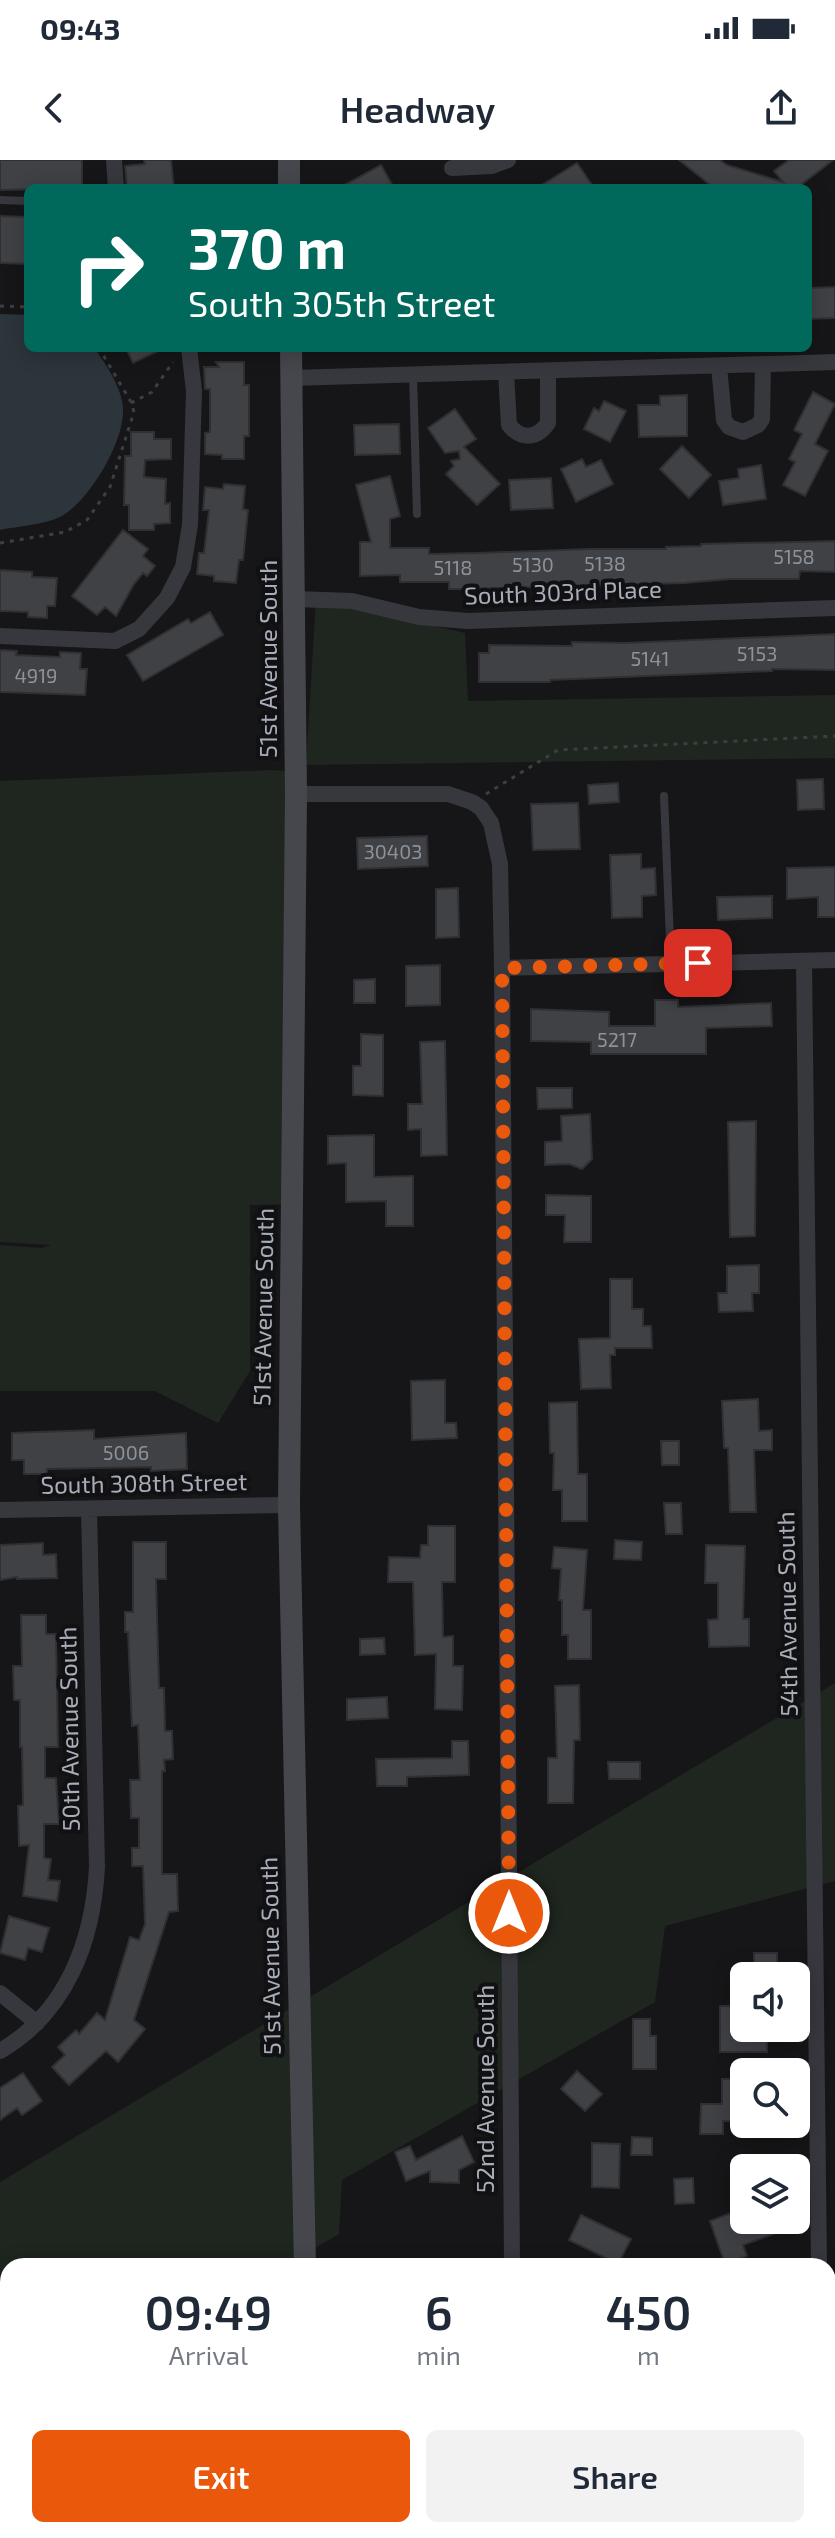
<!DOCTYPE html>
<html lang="en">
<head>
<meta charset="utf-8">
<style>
	body { margin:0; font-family:"Exo 2",sans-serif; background:#f2f2f3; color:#1f2937; height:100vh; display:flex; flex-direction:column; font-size:30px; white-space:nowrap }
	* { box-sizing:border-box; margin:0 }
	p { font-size:26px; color:#747a83 }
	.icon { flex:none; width:44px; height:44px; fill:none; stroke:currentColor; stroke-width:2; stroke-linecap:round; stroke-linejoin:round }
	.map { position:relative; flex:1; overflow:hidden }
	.side { position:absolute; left:0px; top:2098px; width:836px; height:280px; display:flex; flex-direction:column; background:#fff; border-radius:24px 24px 0 0; box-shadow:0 4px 20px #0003 }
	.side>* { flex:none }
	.guide { position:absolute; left:24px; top:24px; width:788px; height:168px; border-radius:12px; box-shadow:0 4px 20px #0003; background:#00695c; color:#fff; overflow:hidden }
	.buttons { position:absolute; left:730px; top:1802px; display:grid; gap:16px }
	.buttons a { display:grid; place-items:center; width:80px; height:80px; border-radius:12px; background:#fff; box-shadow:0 4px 20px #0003; font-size:40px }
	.pin { position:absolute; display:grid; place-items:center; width:68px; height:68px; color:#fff; margin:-34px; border-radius:16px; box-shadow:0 4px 12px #0006 }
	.me { position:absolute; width:88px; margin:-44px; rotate:0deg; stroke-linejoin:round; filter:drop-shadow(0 0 6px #0008) }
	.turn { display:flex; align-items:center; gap:28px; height:168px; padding:0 32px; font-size:36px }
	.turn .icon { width:104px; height:104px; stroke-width:2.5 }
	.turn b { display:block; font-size:56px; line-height:68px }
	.eta { display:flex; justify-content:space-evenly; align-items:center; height:136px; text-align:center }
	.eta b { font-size:48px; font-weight:600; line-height:56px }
	.button { display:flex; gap:16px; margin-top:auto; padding:16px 32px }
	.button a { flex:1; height:92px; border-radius:12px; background:#ea580c; color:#fff; font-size:32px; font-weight:600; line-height:92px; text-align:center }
	.button a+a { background:#f2f2f3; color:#1f2937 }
	.status { display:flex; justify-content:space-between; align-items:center; height:56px; padding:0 40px; background:#fff; direction:ltr }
	.status svg { height:22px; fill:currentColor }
	header { display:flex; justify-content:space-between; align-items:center; height:104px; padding:0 32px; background:#fff; font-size:36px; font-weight:600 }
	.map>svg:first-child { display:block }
</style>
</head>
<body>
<div class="status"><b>09:43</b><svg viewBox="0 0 49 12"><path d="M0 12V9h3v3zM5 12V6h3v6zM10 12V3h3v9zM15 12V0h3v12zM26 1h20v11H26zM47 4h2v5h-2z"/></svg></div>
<header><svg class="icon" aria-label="back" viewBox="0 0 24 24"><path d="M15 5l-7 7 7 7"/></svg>Headway<svg class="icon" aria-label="share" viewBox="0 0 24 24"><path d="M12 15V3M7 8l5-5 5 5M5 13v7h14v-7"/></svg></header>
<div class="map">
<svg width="835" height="2378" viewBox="0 0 835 2378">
	<rect width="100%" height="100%" fill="#161618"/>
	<path fill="#1e261f" d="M316,439l149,34 3,68 367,-6v63l-529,7z
		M272,610l23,2 -4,432 -41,1v166l-32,52 -63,-32h-155v-146l42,3 9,-3 -51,-3v-461z
		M835,1523v198l-170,45 -10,76 -313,178 -3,54 -55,32h-276v163l-8,5v-252z
		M835,2279v99h-619l8,-8h604v-89z"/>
	<path fill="#2c353c" d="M0,154l28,1v33h66c12,16 28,40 29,60 2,33 -34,94 -63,109 -17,8 -41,9 -60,13z"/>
	<path fill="#404145" stroke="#303034" stroke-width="2" d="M0,0h82v28l-82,2z
		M144,0h27l3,28h-47l-2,-22 20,-2z
		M679,0h41l7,5 56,17 -9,-11 15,-11h44l-36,28h-83z
		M577,3l17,25h-57z
		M381,5l13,23h-55z
		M0,56l28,1v47l-28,-1z
		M835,127v31l-27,1v-31z
		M126,188h38l-31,15z
		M216,202h28v23h5v51h-5v23h-22v-4l-17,-1v-21l5,-1v-43h-5l-1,-22h15z
		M813,232l22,12 -20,40 13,7 -23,45 -22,-11 12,-23 -6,-3 13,-25 -8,-4z
		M687,235v41l-48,1 -1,-32h22v-9z
		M604,241l22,10 -16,31 -26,-13 10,-21 5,3z
		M455,249l21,30 -12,8 36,37 -23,21 -31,-31 8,-8 -3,-5 9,-2 -1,-8 -14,2 -17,-25z
		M399,264l1,30 -45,1 -1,-30z
		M131,272h23v7h17v20l-26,1 -1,17 22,2 -1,25 5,-1v20l-16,1v6h-25v-25h-5l1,-49h6z
		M682,286l29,29 -22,23 -29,-29z
		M582,299l4,8 15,-7 12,24 -37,18 -15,-33z
		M761,305l5,34 -43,6 -4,-24 20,-3 -1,-9z
		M390,316l10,40 -10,3v29h39v6l49,-1 111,-4h77v-2l35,-1v-2l134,-3v31l-35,-1 -1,8h-69l-45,4 -218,6h-18v-7h-49v-7l-40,1v-34h11l-15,-57z
		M551,318l2,30 -42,2 -2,-30z
		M224,324l21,2 -2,23 5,1 -5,50h-4l-3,23 -22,-2v-5l-17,-2 2,-21h5l5,-43h-6l2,-23 18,2z
		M123,370l25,19 -5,7 12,10 -8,10 -4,-3 -9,11 -18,32 -11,-9 -8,8 -25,-19z
		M0,410l32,2v5l25,1 -2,28h-8v12l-19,-1v-5l-28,-1z
		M210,452l13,23 -80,46 -16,-26 61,-36 3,4z
		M835,474v36l-63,-1v2l-222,9v2h-71v-29h10v-8l83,1v-4l53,1z
		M0,490l17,1 -1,4 44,2v-5l21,1 -1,16h7l-2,26 -85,-3z
		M823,619l1,30 -26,1 -1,-30z
		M618,623l1,19 -30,2 -1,-19z
		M578,643l2,46 -47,1 -2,-46z
		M427,676l1,30 -70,3 -1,-31z
		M641,694v15l14,-1 1,27 -14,1v21l-30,1 -2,-63z
		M835,707v50h-17v-20l-31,2v-31z
		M458,728l1,49 -23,1v-49z
		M772,736v22l-54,2 -1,-23z
		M440,805v40l-34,1v-40z
		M375,819v24h-21v-23z
		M655,840h23v7l93,-4 1,23 -66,2v26h-115v-12l-60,-1v-32l78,3v14h46z
		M361,874l22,1v61l-30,-1v-29h8z
		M445,881l2,114 -26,1v-27l-13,1v-26h14l-2,-62z
		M537,928h35v20l-34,1z
		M590,954l2,45 -10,10 -13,-5 -24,1v-23l17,-1 -1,-25z
		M756,961l-1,115 -25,1 -2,-115z
		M374,975v42l39,-1v50h-27v-25l-40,1v-39l-18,1v-28z
		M546,1035l45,1v46h-27l1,-27h-19z
		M759,1105v28h-7l1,18 -34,1 -1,-19h9v-27z
		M610,1119h22v30h11v17h8l1,22h-37v7h-5l1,33 -30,1 -2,-50 31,-1z
		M445,1220v43h11l1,15 -45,2 -1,-59z
		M758,1239l1,32 13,-1v20h-18l2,62h-26l-2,-64h-4l-2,-47z
		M577,1242l1,72h9v47h-25v-31h-9l1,-37h-4l-1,-50z
		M94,1270v9l92,-6 1,36 -36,2v-4l-104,2v5h-23v-14h-12v-27z
		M661,1281h18v24h-17z
		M664,1343h17l1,31h-16z
		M428,1366h27v56h-13l1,55 10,-1v30h10l-1,44 -27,-1 1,-55 -21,1 -2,-73h-25l1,-25 31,1 1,-13h7z
		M615,1380l27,2 -1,18 -27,-1z
		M133,1382h33v37h-10l3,109h5l1,43h7l1,28 -9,1 1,11h-3v103h15l1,37 -9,1 -35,108 11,9 -27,33 -12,-11 -37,34 -17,-18 13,-12 -7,-8 18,-17 3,4 18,-21 8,7 25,-83 9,3 6,-16 -2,-58h-11v-18h7v-30h-8l-1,-38h10l-2,-55 -6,1 -4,-94h-3v-20h8z
		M43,1383v12l13,-1 1,24 -40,1v-2l-17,3v-35z
		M706,1385l39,1 -2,73h6v27l-40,1 -1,-27 10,-1v-36h-13z
		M554,1387l33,3 -4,60h8v49h-23v-24h-6v-35h-3l2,-31 -9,-1z
		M21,1455h25v19h10l2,113h-13v31h11l3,46h-15v34l7,1 -3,21 12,1 -3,20 -34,-5 6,-51 -10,1 -1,-40 5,-1 -1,-58h-2v-47h-6l-1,-34h9z
		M384,1478l1,16 -25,1v-16z
		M579,1525l1,55h-6l-1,63h-25v-45h9l-2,-72z
		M387,1537l1,21 -41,2v-21z
		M452,1581h16l1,34 -62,2v9h-30l-1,-27 76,-1z
		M608,1602h32v17h-31z
		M9,1756l40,12 -7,24 -14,-4 -3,12 -25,-7z
		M754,1793h23v23h-23z
		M720,1846h24v22h23v24h-47z
		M633,1859h17v17h6v33h-23z
		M577,1911l25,23 -17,17 -24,-22z
		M23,1913l19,28 -20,14 -5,-7 -17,12v-32z
		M722,1919h22v42h-21v13h-23l1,-30h21z
		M462,1976l12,26 -15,8v13l-29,-1v-11l-24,10 -11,-29 15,-6 6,14z
		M632,1977l20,1v17h-21z
		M592,1983l28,1 -1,44 -27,-1z
		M693,2018l1,25 -19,1 -1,-25z
		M731,2053l3,7h37l5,13 -33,12 4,11 -22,8 -15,-43z
		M581,2055l50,24 -13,25 -49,-24z"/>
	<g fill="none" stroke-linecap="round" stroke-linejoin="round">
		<path stroke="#3d3f44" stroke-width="3" stroke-dasharray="4 6" stroke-linecap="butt" d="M0,146l28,1
			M131,243l21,-11 21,-30
			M0,383l65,-11 22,-12 23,-33 24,-75 -3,-10 -32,-54
			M486,634l72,-44 277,-14
			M0,2361l11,17"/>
		<path stroke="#37383d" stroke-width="8" d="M0,40l28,1
			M413,215l4,139
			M664,636l7,168"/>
		<path stroke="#37383d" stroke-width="16" d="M114,0l2,28
			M452,8l40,-2 16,-6
			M719,206l5,54 5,7 14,5 15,-7 4,-6 1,-55
			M506,212l3,53c12,15 28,14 39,-2v-52
			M291,218l544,-16
			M294,439l58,2 67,16 49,4 367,-13
			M0,476l115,5 24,-12 28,-31 16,-31 7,-42 4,-134 -5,-43
			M296,634h152l24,8 9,6 10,15 9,41 2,104 10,1298
			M804,801l15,1305
			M502,808l333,-8
			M0,1350l289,-5
			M0,1833l37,30
			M0,1891c67,-39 93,-110 97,-184l-8,-358
			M828,2136l7,1
			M36,2378l12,-8"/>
		<path stroke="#45474d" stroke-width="22" d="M289,0v28
			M291,188l5,446 -7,711 16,761
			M311,2370v8"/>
	</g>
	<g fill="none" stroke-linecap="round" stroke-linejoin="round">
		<path stroke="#ea580c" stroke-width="14" stroke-dasharray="0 25.2" d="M509,1753l-7,-945 196,-5"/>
	</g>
	<g text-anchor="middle" stroke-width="8" stroke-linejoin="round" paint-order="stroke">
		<g font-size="20" fill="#8e929b">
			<text x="794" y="404">5158</text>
			<text x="605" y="411">5138</text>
			<text x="533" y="412">5130</text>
			<text x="453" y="415">5118</text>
			<text x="757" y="501">5153</text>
			<text x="650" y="506">5141</text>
			<text x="36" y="523">4919</text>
			<text x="393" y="699">30403</text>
			<text x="617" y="887">5217</text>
			<text x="126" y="1300">5006</text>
		</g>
		<g font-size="24" fill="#a8adb8" stroke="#111113">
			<text transform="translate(563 433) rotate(-2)" y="8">South 303rd Place</text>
			<text transform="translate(269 499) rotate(-90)" y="8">51st Avenue South</text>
			<text transform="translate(264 1147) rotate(-89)" y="8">51st Avenue South</text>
			<text transform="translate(144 1324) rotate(-1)" y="8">South 308th Street</text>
			<text transform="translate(788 1454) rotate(-91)" y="8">54th Avenue South</text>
			<text transform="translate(70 1569) rotate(-91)" y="8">50th Avenue South</text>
			<text transform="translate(271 1796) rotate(-91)" y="8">51st Avenue South</text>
			<text transform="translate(486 1929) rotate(-90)" y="8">52nd Avenue South</text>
		</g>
	</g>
</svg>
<div class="buttons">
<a><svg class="icon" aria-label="sound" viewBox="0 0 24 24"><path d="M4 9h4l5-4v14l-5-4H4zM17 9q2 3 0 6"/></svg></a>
<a><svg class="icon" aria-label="search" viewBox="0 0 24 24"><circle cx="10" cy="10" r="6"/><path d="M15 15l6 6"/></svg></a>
<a><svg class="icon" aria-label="layers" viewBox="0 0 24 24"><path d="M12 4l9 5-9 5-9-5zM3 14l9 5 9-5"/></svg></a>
</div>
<div class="pin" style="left:698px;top:803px;background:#d93025"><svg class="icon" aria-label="arrive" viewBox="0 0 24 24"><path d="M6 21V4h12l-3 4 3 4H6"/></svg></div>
<svg class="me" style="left:509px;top:1753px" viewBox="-20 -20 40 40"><circle r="17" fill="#ea580c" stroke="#fff" stroke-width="3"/><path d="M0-11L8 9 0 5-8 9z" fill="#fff"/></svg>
<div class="guide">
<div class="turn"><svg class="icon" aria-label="right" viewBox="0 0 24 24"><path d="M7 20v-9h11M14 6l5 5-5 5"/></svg><div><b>370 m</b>South 305th Street</div></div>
</div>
<section class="side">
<div class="eta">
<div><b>09:49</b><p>Arrival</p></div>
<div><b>6</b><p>min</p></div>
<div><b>450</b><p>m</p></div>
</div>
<div class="button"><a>Exit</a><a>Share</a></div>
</section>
</div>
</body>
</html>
